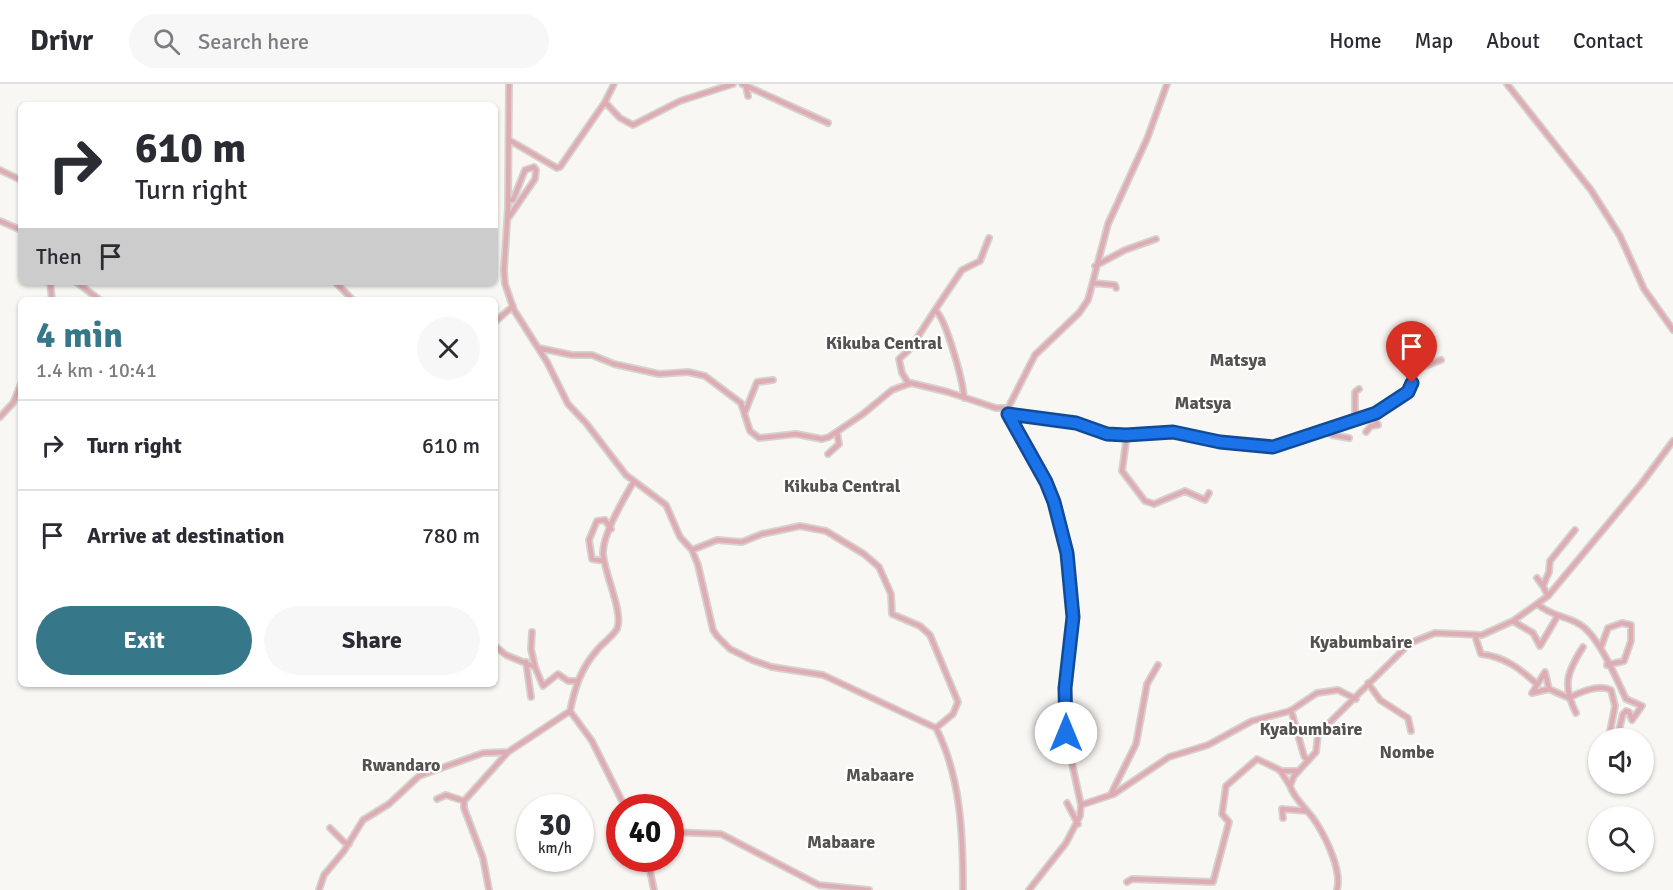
<!DOCTYPE html>
<html lang="en">
<head>
<meta charset="utf-8">
<style>
	body { margin:0; font-family:Signika,sans-serif; background:#f7f7f7; color:#2b2b33; height:100vh; display:flex; flex-direction:column; font-size:22px; white-space:nowrap }
	* { box-sizing:border-box; margin:0 }
	p { font-size:20px; color:#7c7c81 }
	.icon { flex:none; width:33px; height:33px; fill:none; stroke:currentColor; stroke-width:2; stroke-linecap:round; stroke-linejoin:round }
	.map { position:relative; flex:1; overflow:hidden }
	.panel { position:absolute; left:18px; top:213px; width:480px; height:390px; display:flex; flex-direction:column; background:#fff; border-radius:9px; box-shadow:0 2px 4px #0004 }
	.panel>* { flex:none }
	.banner { position:absolute; left:18px; top:18px; width:480px; height:183px; border-radius:9px; box-shadow:0 2px 4px #0004; background:#fff; color:#2b2b33; overflow:hidden }
	.tools { position:absolute; left:1588px; top:644px; display:grid; gap:12px }
	.tools a { display:grid; place-items:center; width:66px; height:66px; border-radius:50%; background:#fff; box-shadow:0 2px 4px #0004; font-size:30px }
	.speed { position:absolute; left:516px; top:710px; display:flex; gap:12px; font-size:30px; font-weight:700; text-align:center }
	.speed>* { display:grid; place-content:center; width:78px; height:78px; border-radius:50%; background:#fff; box-shadow:0 2px 4px #0004; line-height:1 }
	.speed small { font-size:15px; font-weight:400 }
	.speed .limit { border:9px solid #d22; background:#fff; color:#111 }
	.pin { position:absolute; display:grid; place-items:center; width:51px; height:51px; color:#fff; margin:-62px -26px; border-radius:50% 50% 50% 0; rotate:-45deg; box-shadow:0 0 6px #0007 }
	.pin .icon { rotate:45deg }
	.me { position:absolute; width:66px; margin:-33px; rotate:0deg; stroke-linejoin:round; filter:drop-shadow(0 0 4px #0008) }
	.turn { display:flex; align-items:center; gap:21px; height:126px; padding:0 18px; font-size:27px }
	.turn .icon { width:78px; height:78px; stroke-width:2.5 }
	.turn b { display:block; font-size:42px; line-height:51px }
	.then { display:flex; align-items:center; height:57px; padding:0 18px; background:#0003; gap:12px; font-size:22px }
	.round { display:grid; place-items:center; flex:none; width:63px; height:63px; border-radius:32px; background:#f7f7f7 }
	.headline { display:flex; align-items:center; justify-content:space-between; height:102px; padding:0 18px }
	h1 { font-size:36px; font-weight:800; line-height:45px; color:#36778a }
	.button { display:flex; gap:12px; margin-top:auto; padding:12px 18px }
	.button a { flex:1; height:69px; border-radius:36px; background:#36778a; color:#fff; font-size:24px; font-weight:800; line-height:69px; text-align:center }
	.button a+a { background:#f7f7f7; color:#2b2b33 }
	ul { padding:0; list-style:none }
	li { display:flex; align-items:center; gap:18px; height:90px; padding:0 18px; border-top:2px solid #e1e1e2 }
	li div { flex:1 }
	li b { display:block; font-size:22px }
	li em { font-style:normal }
	header { display:flex; align-items:center; gap:36px; box-sizing:border-box; height:84px; padding:0 30px; background:#fff; border-bottom:2px solid #e1e1e2 }
	header strong { font-size:28px }
	nav { display:flex; gap:33px; margin-inline-start:auto; font-size:21px }
	.search { width:420px; height:54px; background:#f7f7f7; display:flex; align-items:center; gap:15px; box-sizing:border-box; padding:0 21px; border-radius:33px; color:#7c7c81; font-size:22px }
	.map>svg:first-child { display:block }
</style>
</head>
<body>
<header>
<strong>Drivr</strong>
<div class="search"><svg class="icon" aria-label="search" viewBox="0 0 24 24"><circle cx="10" cy="10" r="6"/><path d="M15 15l6 6"/></svg>Search here</div>
<nav><a>Home</a><a>Map</a><a>About</a><a>Contact</a></nav>
</header>
<div class="map">
<svg width="1673" height="806" viewBox="0 0 1673 806">
	<rect width="100%" height="100%" fill="#f9f7f3"/>
	<g fill="none" stroke-linecap="round" stroke-linejoin="round">
		<defs>
			<path id="minor" d="M509,0l-1,123 -4,63 1,14 9,26 33,52 21,42 18,19 40,52 40,30 14,32 12,13 6,15 15,65 4,6 13,13 22,11 20,7 51,8 113,53c25,49 27,107 27,162
				M742,0l86,39
				M1507,0l84,106 29,46 24,53 29,41
				M746,3l2,9
				M605,18l9,-18
				M509,56l48,28 3,-1 45,-65 15,16 13,7 47,-24 53,-17
				M0,86l21,10
				M508,116h5l12,-30 9,-3 2,3 -1,9 -26,38
				M0,137l21,9
				M1095,182l30,-16 31,-11
				M50,198l2,18
				M76,198l24,18
				M335,198l18,18
				M1093,199l22,2 1,3
				M495,238l18,-16
				M539,264l33,7h20l22,9 45,10 29,-2 17,4 36,27 9,28 9,7 37,-4 26,5 7,-2 34,-23 29,-24 19,-7 37,9 48,16h12
				M909,300l-7,-11 -3,-14 11,-10 25,-39
				M964,314c-1,-17 -18,-80 -29,-88l27,-40 18,-9 9,-23
				M745,328l12,-30 16,-2
				M1009,330l67,9 31,10 66,-1 30,7 70,8 103,-34 32,-21 9,-23 24,-9
				M0,333l13,-14 8,-19
				M1355,335v-27l4,-3
				M1324,345l8,6 17,3
				M1366,348l5,-6 7,-1 -7,-11
				M1127,351l-5,36 23,30 9,3 31,-13 20,9 4,-7
				M828,370l11,-10 -2,-12
				M692,466l25,-10 25,2 20,-8 38,-8 26,5 38,23 15,13 12,27 1,20 28,12 10,9 28,67 -5,12 -17,14
				M604,477l-12,-2 -3,-19 8,-19 8,-1 6,9
				M1537,494l6,8
				M1548,512l-5,-10 6,-14 1,-11 25,-31
				M1537,520c16,13 27,11 42,20 19,10 38,56 47,75l16,7 -10,14 -3,-8 -3,-1 -3,3 -6,24 -8,-1 6,-31 -4,-16c-12,-6 -31,2 -42,8l-20,-9 -4,-17 -13,21 17,-4
				M1513,537l20,12 7,13 17,-29
				M532,548l-1,17 4,18
				M1475,552l6,18c24,3 38,14 56,30
				M495,562l11,9 29,12 8,19 15,-12 10,7h9
				M1601,563l7,-19 14,-5 9,2v16l-7,20 -17,4
				M526,578l5,35
				M1368,599l12,17 28,18 3,13
				M1291,626l13,46 4,5
				M1576,629c-14,-28 -9,-41 7,-66
				M1280,687h18
				M1112,708l24,-48 11,-60 11,-19
				M437,715l9,-4 18,6
				M1067,719l11,21
				M1081,721l33,-11 55,-37 39,-12 44,-24 38,-10 27,-18 21,-3 18,9
				M625,723l-33,-66 -22,-30c5,-24 11,-43 28,-62 5,-6 15,-13 19,-20 7,-16 -13,-56 -14,-76 0,-20 21,-54 31,-72
				M1283,734l-1,-9 25,2
				M330,744l14,14 5,2
				M670,748l51,2 98,51 50,5
				M642,774l8,13 4,19
				M1127,798l5,-3 81,3 16,-60 -7,-8 4,-28 31,-27 23,11 10,16
				M319,806l5,-15 20,-24 19,-31 26,-16 30,-28 64,-23 25,-1
				M489,806l-6,-32 -19,-50v-7l44,-49 62,-41
				M1029,806l37,-47 14,-27 1,-11 -14,-65 -2,-52 8,-71 -6,-64 -13,-51 -13,-31 -28,-48 -5,-15 27,-53 44,-42 9,-13 20,-76 39,-85 20,-55
				M1337,806c5,-19 -10,-50 -20,-66 -8,-14 -22,-23 -27,-38l4,-10 22,-24 2,-18 92,-91 25,-10 47,2 31,-14 35,-25 94,-113 31,-42"/>
		</defs>
		<use href="#minor" stroke="#d5d3cf" stroke-width="8"/>
		<use href="#minor" stroke="#e0acb3" stroke-width="4.5"/>
	</g>
	<g fill="none" stroke-linecap="round" stroke-linejoin="round">
		<defs>
			<path id="route" d="M1066,649l-1,-45 8,-71 -6,-64 -13,-51 -8,-20 -38,-68 68,9 31,11 19,1 47,-3 47,10 53,5 103,-34 32,-21 4,-9"/>
		</defs>
		<use href="#route" stroke="#114b97" stroke-width="15"/>
		<use href="#route" stroke="#1a73e8" stroke-width="10"/>
	</g>
	<g text-anchor="middle" stroke-width="4.5" stroke-linejoin="round" paint-order="stroke">
		<g font-size="18" font-weight="bold" fill="#54524f" stroke="#fff">
			<text x="884" y="265">Kikuba Central</text>
			<text x="1238" y="282">Matsya</text>
			<text x="1203" y="325">Matsya</text>
			<text x="842" y="408">Kikuba Central</text>
			<text x="1361" y="564">Kyabumbaire</text>
			<text x="1311" y="651">Kyabumbaire</text>
			<text x="1407" y="674">Nombe</text>
			<text x="401" y="687">Rwandaro</text>
			<text x="880" y="697">Mabaare</text>
			<text x="841" y="764">Mabaare</text>
		</g>
	</g>
</svg>
<div class="tools">
<a><svg class="icon" aria-label="sound" viewBox="0 0 24 24"><path d="M4 9h4l5-4v14l-5-4H4zM17 9q2 3 0 6"/></svg></a>
<a><svg class="icon" aria-label="search" viewBox="0 0 24 24"><circle cx="10" cy="10" r="6"/><path d="M15 15l6 6"/></svg></a>
</div>
<div class="speed"><div>30<small>km/h</small></div><div class="limit">40</div></div>
<div class="pin" style="left:1412px;top:299px;background:#d93025"><svg class="icon" aria-label="arrive" viewBox="0 0 24 24"><path d="M6 21V4h12l-3 4 3 4H6"/></svg></div>
<svg class="me" style="left:1066px;top:649px" viewBox="-20 -20 40 40"><circle r="19" fill="#fff"/><path d="M0-13L10 11 0 6-10 11z" fill="#1a73e8"/></svg>
<div class="banner">
<div class="turn"><svg class="icon" aria-label="right" viewBox="0 0 24 24"><path d="M7 20v-9h11M14 6l5 5-5 5"/></svg><div><b>610 m</b>Turn right</div></div>
<div class="then">Then<svg class="icon" aria-label="arrive" viewBox="0 0 24 24"><path d="M6 21V4h12l-3 4 3 4H6"/></svg></div>
</div>
<section class="panel">
<div class="headline"><div><h1>4 min</h1><p>1.4 km · 10:41</p></div><a class="round"><svg class="icon" aria-label="close" viewBox="0 0 24 24"><path d="M6 6l12 12M18 6L6 18"/></svg></a></div>
<ul>
<li><svg class="icon" aria-label="right" viewBox="0 0 24 24"><path d="M7 20v-9h11M14 6l5 5-5 5"/></svg><div><b>Turn right</b></div><em>610 m</em></li>
<li><svg class="icon" aria-label="arrive" viewBox="0 0 24 24"><path d="M6 21V4h12l-3 4 3 4H6"/></svg><div><b>Arrive at destination</b></div><em>780 m</em></li>
</ul>
<div class="button"><a>Exit</a><a>Share</a></div>
</section>
</div>
</body>
</html>
